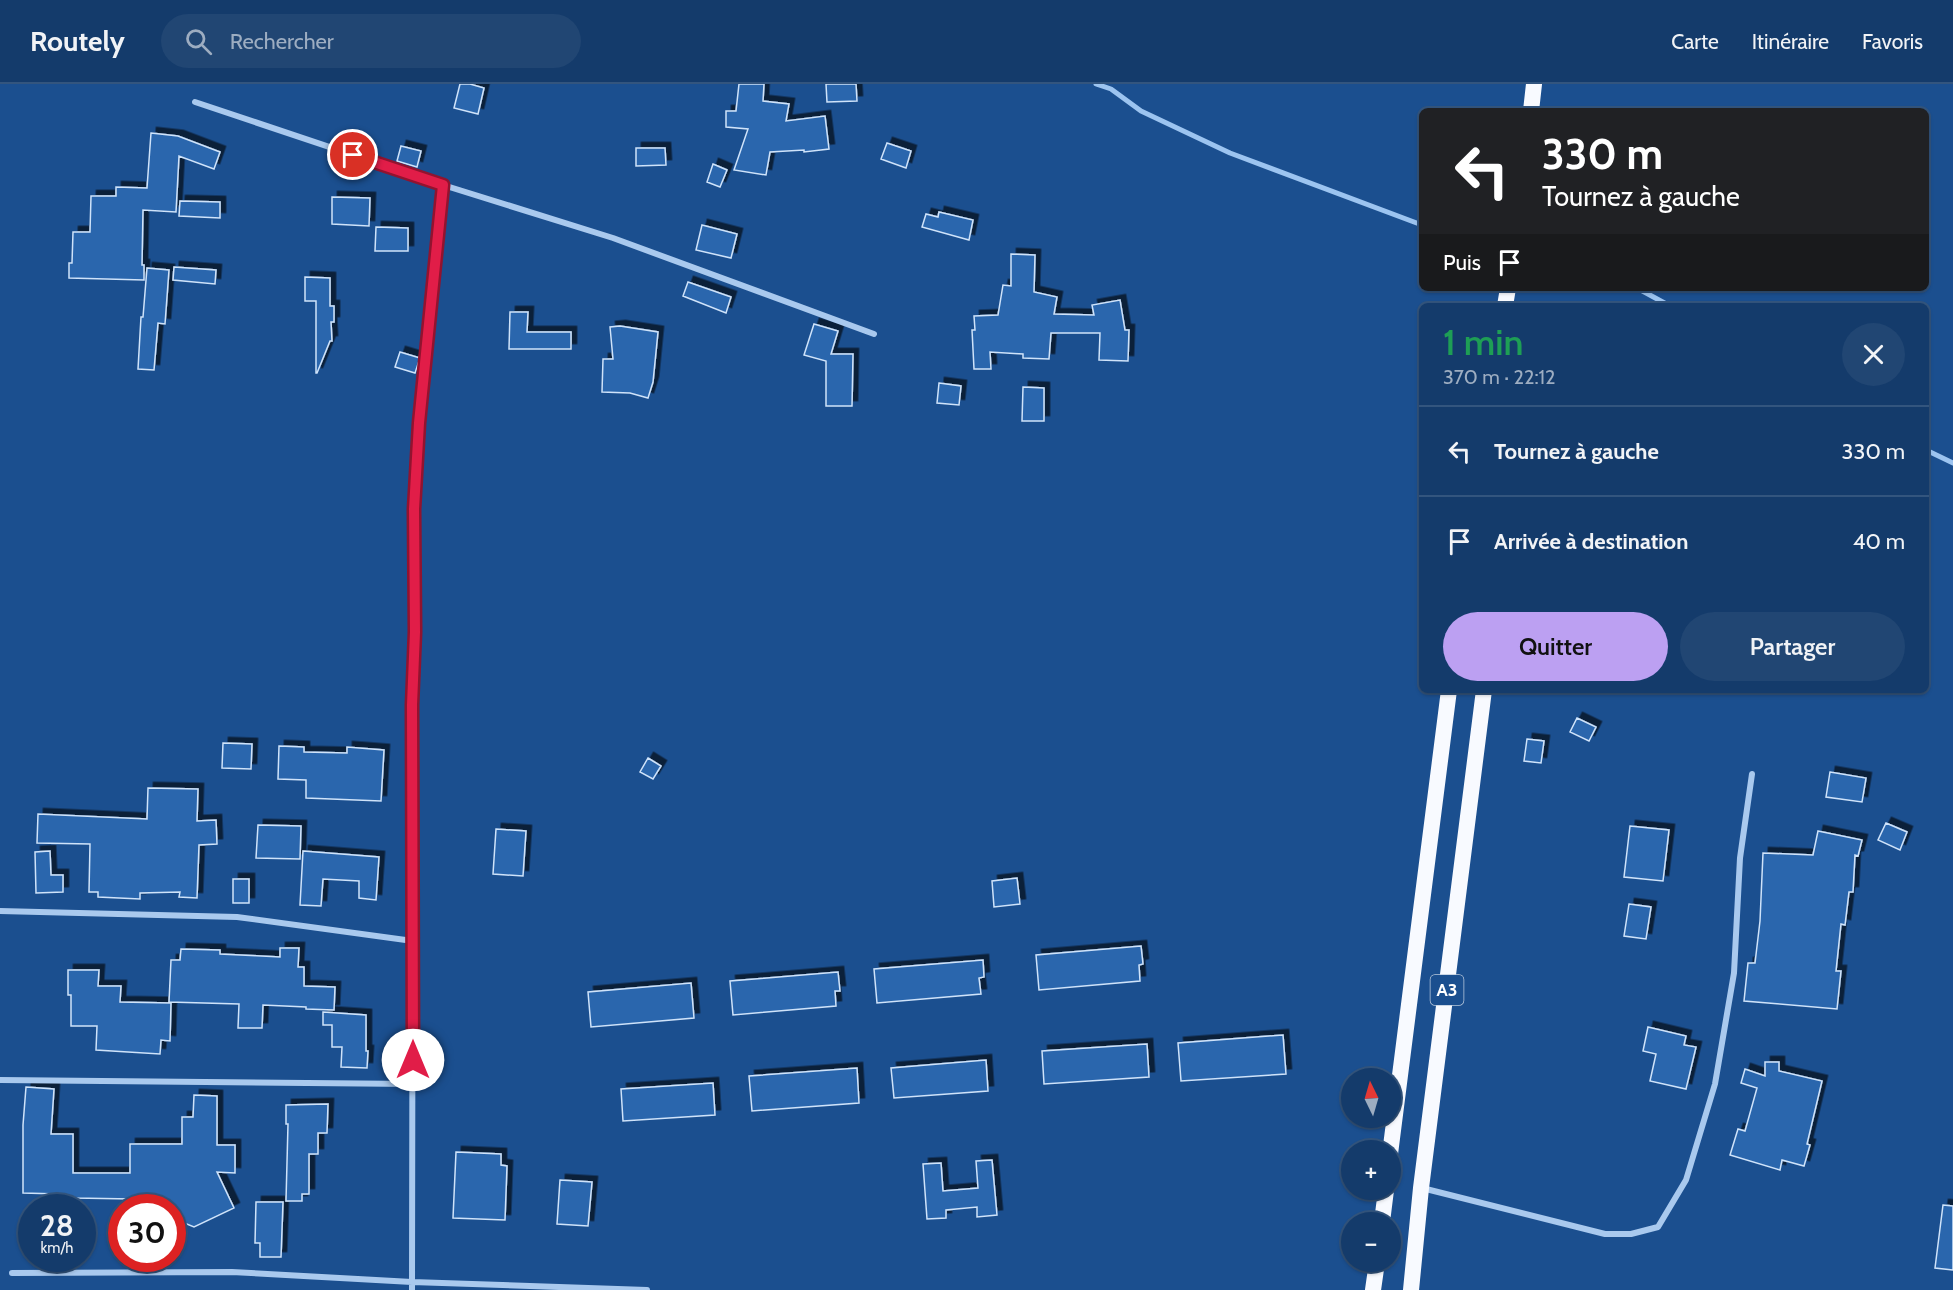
<!DOCTYPE html>
<html lang="fr">
<head>
<meta charset="utf-8">
<style>
	body { margin:0; font-family:Cabin,sans-serif; background:#214673; color:#f1f3f6; height:100vh; display:flex; flex-direction:column; font-size:22px; white-space:nowrap }
	* { box-sizing:border-box; margin:0 }
	p { font-size:20px; color:#9dadc1 }
	.icon { flex:none; width:33px; height:33px; fill:none; stroke:currentColor; stroke-width:2; stroke-linecap:round; stroke-linejoin:round }
	.map { position:relative; flex:1; overflow:hidden }
	.panel { position:absolute; left:1419px; top:219px; width:510px; height:390px; display:flex; flex-direction:column; background:#143b6b; border-radius:9px; box-shadow:0 2px 4px #0004,0 0 0 2px #33557e }
	.panel>* { flex:none }
	.hud { position:absolute; left:1419px; top:24px; width:510px; height:183px; border-radius:9px; box-shadow:0 2px 4px #0004,0 0 0 2px #33557e; background:#202124; color:#fff; overflow:hidden }
	.needle { width:39px; rotate:355deg }
	.tools { position:absolute; left:1341px; top:984px; display:grid; gap:12px }
	.tools a { display:grid; place-items:center; width:60px; height:60px; border-radius:50%; background:#143b6b; box-shadow:0 2px 4px #0004,0 0 0 2px #33557e; font-size:30px }
	.speed { position:absolute; left:18px; top:1110px; display:flex; gap:12px; font-size:30px; font-weight:700; text-align:center }
	.speed>* { display:grid; place-content:center; width:78px; height:78px; border-radius:50%; background:#143b6b; box-shadow:0 2px 4px #0004,0 0 0 2px #33557e; line-height:1 }
	.speed small { font-size:15px; font-weight:400 }
	.speed .limit { border:9px solid #d22; background:#fff; color:#111 }
	.pin { position:absolute; display:grid; place-items:center; width:51px; height:51px; color:#fff; margin:-26px; border:3px solid #fff; border-radius:50%; box-shadow:0 2px 6px #0007 }
	.me { position:absolute; width:66px; margin:-33px; rotate:0deg; stroke-linejoin:round; filter:drop-shadow(0 0 4px #0008) }
	.turn { display:flex; align-items:center; gap:21px; height:126px; padding:0 24px; font-size:27px }
	.turn .icon { width:78px; height:78px; stroke-width:2.5 }
	.turn b { display:block; font-size:42px; line-height:51px }
	.then { display:flex; align-items:center; height:57px; padding:0 24px; background:#0003; gap:12px; font-size:22px }
	.round { display:grid; place-items:center; flex:none; width:63px; height:63px; border-radius:32px; background:#214673 }
	.summary { display:flex; align-items:center; justify-content:space-between; height:102px; padding:0 24px }
	h1 { font-size:36px; font-weight:600; line-height:45px; color:#1e9e55 }
	.primary-button { display:flex; gap:12px; margin-top:auto; padding:12px 24px }
	.primary-button a { flex:1; height:69px; border-radius:36px; background:#bca0f2; color:#111; font-size:24px; font-weight:600; line-height:69px; text-align:center }
	.primary-button a+a { background:#214673; color:#f1f3f6 }
	ul { padding:0; list-style:none }
	li { display:flex; align-items:center; gap:18px; height:90px; padding:0 24px; border-top:2px solid #33557e }
	li div { flex:1 }
	li b { display:block; font-size:22px }
	li em { font-style:normal }
	header { display:flex; align-items:center; gap:36px; box-sizing:border-box; height:84px; padding:0 30px; background:#143b6b; border-bottom:2px solid #33557e }
	header strong { font-size:28px }
	nav { display:flex; gap:33px; margin-inline-start:auto; font-size:21px }
	.search { width:420px; height:54px; background:#214673; display:flex; align-items:center; gap:15px; box-sizing:border-box; padding:0 21px; border-radius:33px; color:#9dadc1; font-size:22px }
	.map>svg:first-child { display:block }
</style>
</head>
<body>
<header>
<strong>Routely</strong>
<div class="search"><svg class="icon" aria-label="search" viewBox="0 0 24 24"><circle cx="10" cy="10" r="6"/><path d="M15 15l6 6"/></svg>Rechercher</div>
<nav><a>Carte</a><a>Itinéraire</a><a>Favoris</a></nav>
</header>
<div class="map">
<svg width="1953" height="1206" viewBox="0 0 1953 1206">
	<defs>
		<filter id="shadow"><feDropShadow dx="5.5" dy="-5.5" stdDeviation="0" flood-color="#0009"/></filter>
	</defs>
	<rect width="100%" height="100%" fill="#1b4f8f"/>
	<g fill="none" stroke-linecap="round" stroke-linejoin="round">
		<path stroke="#9cc4f0" stroke-width="5" d="M1096,0l15,5 30,22 89,42 192,72
			M1637,204l33,18
			M1926,366l27,13"/>
	</g>
	<path fill="#2a66ad" stroke="#cfe3fa" stroke-width="1.5" filter="url(#shadow)" d="M460,0h10l14,4 -6,26 -24,-6z
		M739,0h25l-1,17 26,3 -3,17 39,-5 4,33 -25,3v-2l-34,2 -4,23 -32,-5 14,-41 -22,-2v-16h10z
		M826,0h30l1,17 -30,1z
		M151,49l27,3 42,16 -6,17 -35,-13 -3,56 -33,-2 -1,55h2v15l-75,-2v-15h3l1,-31h17l1,-36h25v-9l31,1z
		M887,59l24,8 -5,17 -25,-9z
		M401,62l20,5 -4,16 -20,-6z
		M636,64h29l1,17 -30,1z
		M713,80l14,6 -7,17 -13,-5z
		M332,113l38,1 -1,28 -37,-2z
		M180,117l40,1v16l-41,-2z
		M939,128l34,8 -4,20 -47,-13 4,-13 12,3z
		M702,141l35,9 -6,24 -35,-8z
		M376,143l32,1v23h-33z
		M1011,170l24,1 -1,37 23,5 -3,17 40,1 -2,-10 28,-5 5,30h4l-1,31 -29,-1 1,-27h-49l-2,26 -26,-1v-4l-33,-2 1,17h-17l-2,-39h3l-1,-14 24,-1 5,-30 8,1z
		M174,183l42,3 -1,14 -42,-4z
		M147,184l22,2 -4,54 -7,-1 -4,47 -16,-1 3,-52h2z
		M305,193l25,1v28h4v16h-3l1,19h-2l-13,32h-1v-72h-11z
		M688,198l43,15 -5,16 -43,-17z
		M510,228h18l-1,20h44v17h-62z
		M814,240l24,7 -7,23h22l-1,52h-26v-45l-22,-6z
		M620,242l38,6 -5,50 -5,16 -18,-5 -28,-1 1,-33h10l-3,-32z
		M400,268l20,6 -5,15 -20,-6z
		M939,299l22,3 -2,19 -22,-2z
		M1023,303l21,1v33h-22z
		M1577,634l19,9 -7,14 -19,-9z
		M1527,655l17,2 -3,22 -17,-2z
		M223,659l29,1 -1,25 -29,-1z
		M279,662l25,1v5l43,1v-6l37,3 -3,51 -75,-3v-18l-28,-1z
		M648,674l13,8 -8,13 -13,-7z
		M1830,688l36,6 -4,24 -36,-5z
		M148,704l50,1 -1,32 19,-1 1,24 -18,1 -2,53 -18,-1 1,-5 -40,1v6l-42,-2v-5h-9l1,-48 -53,-1 1,-29 109,5z
		M1886,739l21,9 -7,18 -22,-10z
		M258,741l43,1 -1,33 -44,-1z
		M1630,742l39,4 -6,51 -39,-4z
		M496,745l30,2 -3,45 -30,-2z
		M1818,747l44,9 -4,16 -3,-1 -2,37h-4l-4,33 -4,-1 -5,47h5l-4,38 -93,-8 4,-38h7l5,-42 3,-68 50,2z
		M50,767l1,24h12v17l-27,1 -1,-41z
		M303,767l76,6 -3,43 -17,-2v-17l-36,-2 -2,27 -21,-1z
		M1017,794l3,26 -26,3 -2,-26z
		M233,795h16v24h-16z
		M1629,820l22,3 -5,32 -22,-3z
		M1141,862l2,18 -4,1 1,16 -101,9 -3,-35z
		M280,864h19l-1,19h6v19l31,1 -1,23 -28,-1v-2l-43,-2 -1,23h-24l1,-24 -70,-2 2,-42h9l1,-11 39,1v4l60,3z
		M983,876l1,17 -5,1 2,16 -104,9 -3,-34z
		M68,886h31l-1,16h23l-1,16 51,1 -1,38 -9,-1 -1,14 -64,-4 1,-24h-26v-31h-3z
		M838,888l2,19h-5l1,15 -103,9 -3,-34z
		M691,899l3,35 -103,9 -3,-35z
		M323,928l43,3v36h2l-1,17 -26,-1 1,-20h-10v-22h-9z
		M1648,943l38,9 -2,9 12,2 -10,42 -36,-8 6,-27 -13,-3z
		M1283,951l3,39 -105,7 -3,-38z
		M1147,960l2,33 -105,7 -2,-33z
		M986,976l2,31 -94,7 -3,-30z
		M1765,978h14v9l43,10 -15,63 3,1 -6,21 -22,-6 -2,10 -50,-15 8,-26 7,2 12,-43 -16,-5 4,-14 20,7z
		M857,984l2,35 -107,8 -3,-35z
		M713,999l2,32 -92,6 -2,-32z
		M26,1003l28,2 -3,45h22v39h57v-29h52v-27h11l1,-22 23,1v49h18v28l-18,-1 17,36 -40,19 -22,-9v-10l-41,-3 1,-6 -58,-1v-1l-15,-1v-2l-36,-1v-68z
		M328,1020l-1,29h-9v21h-9v40h-7v7h-16l2,-77h-2v-19z
		M456,1068l45,2v11l6,1 -2,54 -52,-2z
		M992,1076l5,55 -20,2v-10l-31,3v8l-19,1 -4,-55 18,-1 2,28 35,-3 -2,-27z
		M560,1096l32,2 -4,44 -31,-2z
		M256,1118h27l-2,55h-21v-14h-5z
		M1943,1121l10,1v64l-18,-2z"/>
	<g fill="none" stroke-linecap="round" stroke-linejoin="round">
		<path stroke="#a9c9ee" stroke-width="6" d="M195,18l248,83 170,53 261,96
			M0,827l237,6 176,24
			M0,996l413,4
			M1422,1104l183,46h26l27,-7 28,-47 29,-96 19,-111 6,-115 12,-84
			M12,1189l220,-1 180,10 235,8
			M412,1206l1,-584 2,-74 -1,-123 5,-86 24,-238"/>
		<path stroke="#f8faff" stroke-width="16" d="M1531,27l3,-27
			M1505,222l3,-18
			M1390,1070l59,-464
			M1382,1138l4,-32
			M1373,1206l4,-28
			M1411,1206l10,-102 63,-498"/>
	</g>
	<g fill="none" stroke-linecap="round" stroke-linejoin="round">
		<defs>
			<path id="route" d="M353,71l90,30 -24,238 -5,86 1,123 -3,73 1,355"/>
		</defs>
		<use href="#route" stroke="#92132f" stroke-width="15"/>
		<use href="#route" stroke="#e11d48" stroke-width="10"/>
	</g>
	<g text-anchor="middle" stroke-width="6" stroke-linejoin="round" paint-order="stroke">
		<rect fill="#1b4f8f" stroke="#bbcadd" stroke-width="1.5" x="1430.5" y="891" width="33" height="30" rx="4.5"/>
		<g font-size="18" font-weight="bold" fill="#fff">
			<text x="1447" y="912">A3</text>
		</g>
	</g>
</svg>
<div class="tools">
<a><svg class="needle" viewBox="-14 -14 28 28"><path d="M0-13l5 13h-10z" fill="#e53935"/><path d="M0 13l5-13h-10z" fill="#9dadc1"/></svg></a>
<a>+</a>
<a>−</a>
</div>
<div class="speed"><div>28<small>km/h</small></div><div class="limit">30</div></div>
<div class="pin" style="left:353px;top:71px;background:#d93025"><svg class="icon" aria-label="arrive" viewBox="0 0 24 24"><path d="M6 21V4h12l-3 4 3 4H6"/></svg></div>
<svg class="me" style="left:413px;top:976px" viewBox="-20 -20 40 40"><circle r="19" fill="#fff"/><path d="M0-13L10 11 0 6-10 11z" fill="#e11d48"/></svg>
<div class="hud">
<div class="turn"><svg class="icon" aria-label="left" viewBox="0 0 24 24"><path d="M17 20v-9H6M10 6l-5 5 5 5"/></svg><div><b>330 m</b>Tournez à gauche</div></div>
<div class="then">Puis<svg class="icon" aria-label="arrive" viewBox="0 0 24 24"><path d="M6 21V4h12l-3 4 3 4H6"/></svg></div>
</div>
<section class="panel">
<div class="summary"><div><h1>1 min</h1><p>370 m · 22:12</p></div><a class="round"><svg class="icon" aria-label="close" viewBox="0 0 24 24"><path d="M6 6l12 12M18 6L6 18"/></svg></a></div>
<ul>
<li><svg class="icon" aria-label="left" viewBox="0 0 24 24"><path d="M17 20v-9H6M10 6l-5 5 5 5"/></svg><div><b>Tournez à gauche</b></div><em>330 m</em></li>
<li><svg class="icon" aria-label="arrive" viewBox="0 0 24 24"><path d="M6 21V4h12l-3 4 3 4H6"/></svg><div><b>Arrivée à destination</b></div><em>40 m</em></li>
</ul>
<div class="primary-button"><a>Quitter</a><a>Partager</a></div>
</section>
</div>
</body>
</html>
